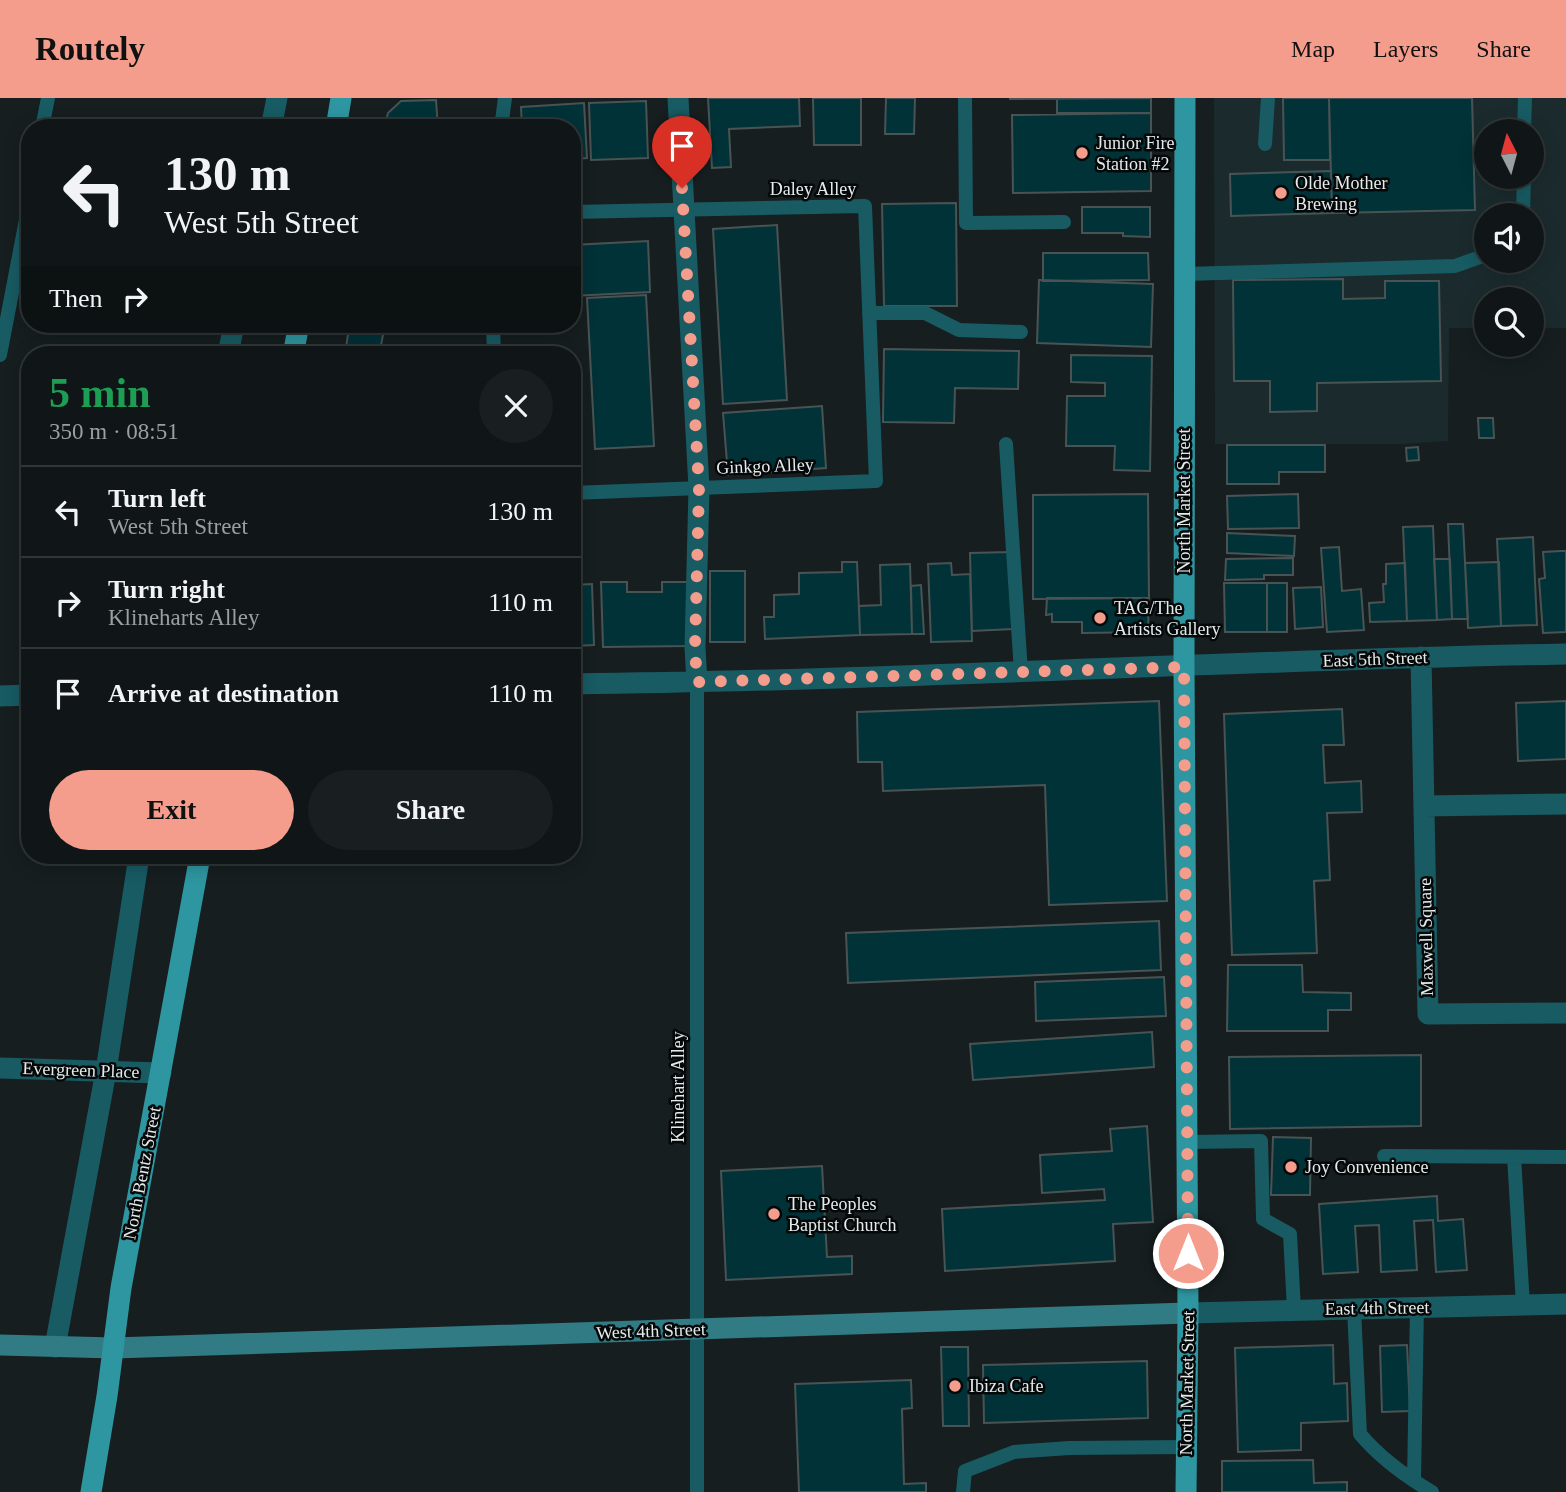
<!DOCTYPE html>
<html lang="en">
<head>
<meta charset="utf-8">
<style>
	body { margin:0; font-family:"Times New Roman",serif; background:#191f20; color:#f1f3f6; height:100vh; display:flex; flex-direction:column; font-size:26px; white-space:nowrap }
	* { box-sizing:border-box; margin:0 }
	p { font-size:23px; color:#9c9fa1 }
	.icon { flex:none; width:38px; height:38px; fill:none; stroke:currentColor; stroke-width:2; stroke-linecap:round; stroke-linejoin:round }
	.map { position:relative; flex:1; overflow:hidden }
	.details { position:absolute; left:21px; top:248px; width:560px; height:518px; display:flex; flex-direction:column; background:#101617; border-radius:28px; box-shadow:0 4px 18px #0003,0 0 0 2px #303536 }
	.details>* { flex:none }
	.banner { position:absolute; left:21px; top:21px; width:560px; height:214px; border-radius:28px; box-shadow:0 4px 18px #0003,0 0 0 2px #303536; background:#101617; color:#f1f3f6; overflow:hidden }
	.needle { width:46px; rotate:354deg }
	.controls { position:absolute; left:1474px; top:21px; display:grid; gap:14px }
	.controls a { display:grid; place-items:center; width:70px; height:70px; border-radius:50%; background:#101617; box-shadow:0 4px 18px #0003,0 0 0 2px #303536; font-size:35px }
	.pin { position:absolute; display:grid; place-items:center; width:60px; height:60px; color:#fff; margin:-72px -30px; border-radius:50% 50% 50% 0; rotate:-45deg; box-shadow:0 0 7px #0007 }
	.pin .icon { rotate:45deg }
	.me { position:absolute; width:77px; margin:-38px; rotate:0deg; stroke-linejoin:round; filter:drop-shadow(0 0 5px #0008) }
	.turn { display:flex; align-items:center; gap:24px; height:147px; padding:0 28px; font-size:32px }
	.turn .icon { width:91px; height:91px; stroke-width:2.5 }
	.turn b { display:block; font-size:49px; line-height:60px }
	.then { display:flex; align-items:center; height:66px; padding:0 28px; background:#0003; gap:14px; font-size:26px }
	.round { display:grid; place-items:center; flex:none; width:74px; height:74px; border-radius:37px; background:#191f20 }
	.summary { display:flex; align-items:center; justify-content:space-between; height:119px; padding:0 28px }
	h1 { font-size:42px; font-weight:600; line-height:52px; color:#1e9e55 }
	.primary-button { display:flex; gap:14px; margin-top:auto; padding:14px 28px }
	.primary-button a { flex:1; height:80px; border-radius:42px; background:#f49d8d; color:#111; font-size:28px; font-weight:600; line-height:80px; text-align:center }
	.primary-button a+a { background:#191f20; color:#f1f3f6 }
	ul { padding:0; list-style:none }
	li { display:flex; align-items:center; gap:21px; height:91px; padding:0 28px; border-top:2px solid #303536 }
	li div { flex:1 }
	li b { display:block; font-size:26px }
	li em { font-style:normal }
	header { display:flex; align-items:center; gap:42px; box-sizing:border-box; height:98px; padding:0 35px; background:#f49d8d; color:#111 }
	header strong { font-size:33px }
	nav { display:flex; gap:38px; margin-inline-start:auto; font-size:24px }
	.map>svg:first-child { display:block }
</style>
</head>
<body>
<header>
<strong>Routely</strong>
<nav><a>Map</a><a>Layers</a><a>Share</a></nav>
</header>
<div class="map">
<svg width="1566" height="1394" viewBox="0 0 1566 1394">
	<rect width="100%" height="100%" fill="#161e1f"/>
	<path fill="#1b2b2d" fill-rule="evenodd" d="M1214,0h352v230h-35v-29h-45v29h-37l-1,113 -46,3h-187zM1486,33h45v46h-45zM1486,117h45v46h-45z"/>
	<path fill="#013237" stroke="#4a5354" stroke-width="2" d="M708,0h91l1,28 -71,3 2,38 -19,1z
		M813,0h48v47h-47z
		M886,0h29l-1,36h-29z
		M1151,0v15h-94v-14h-48z
		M1283,0h46l1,62h-46z
		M1329,0h143l3,112 -143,3z
		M436,2l2,28h-54l4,-15 13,-12z
		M646,3l2,57 -57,2 -2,-57z
		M584,5l3,55 -15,1v-31h-50l-1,-21z
		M1151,15v78l-138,2 -1,-78z
		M1331,73l1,42 -101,3 -1,-42z
		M956,105l1,103h-73l-2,-102z
		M1082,109h68v30l-27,-1v-3h-41z
		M777,127l10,175 -64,4 -10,-175z
		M648,143l2,51 -78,4v-51z
		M1043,155h105l1,27 -106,1z
		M1343,181v20l42,-1v-17h54l2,100 -124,2v28l-47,1v-31h-36l-1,-101z
		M1039,182l114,4 -2,63 -114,-4z
		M646,197l8,151 -59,3 -8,-151z
		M349,229l35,3 -4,20 19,3v2h-54z
		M884,251l135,2 -1,38 -63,-1 -1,35 -71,-1z
		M1071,257l81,1 -2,115 -36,-1 1,-24h-49l1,-50h38v-13l-34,-1z
		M822,308l4,62 -98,7 -5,-62z
		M1478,320h15l1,20h-15z
		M1227,347h98v27h-46v12h-52z
		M1418,349l1,13 -12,1 -1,-13z
		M1148,396l1,104 -116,1v-104z
		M1298,396l1,34 -71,1 -1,-33z
		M1448,426h15l5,95h-16z
		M1433,428l4,94 -30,1 -4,-94z
		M1227,435l68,3 -1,20 -67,-3z
		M1533,439l4,88 -36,1 -4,-87z
		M1339,449l3,44 19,-2 3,41 -37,2 -6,-84z
		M1561,453h5v81l-23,1 -4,-54 6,-1 -2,-26z
		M1010,454l3,77 -41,2 -2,-78z
		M1293,460v17h-29v4l-39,1 1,-21z
		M1434,461h16l2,60 -15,1z
		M842,464h15l3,73 -95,4 -1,-22h10v-22l25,-1v-21l43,-1z
		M1499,464l2,64 -33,2 -3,-65z
		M951,465l1,12 18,-1 2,67 -41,1 -3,-78z
		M1405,465l2,58 -37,1 -1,-19 15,-1 -1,-18h3v-20z
		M910,466l2,70 -52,1 -1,-29 22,-1 -1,-40z
		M710,473h35v71h-35z
		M601,484h26v10h35v-10h26l1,64 -86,1z
		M1224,485h43v49h-42z
		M1267,485h20v49h-20z
		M592,486l2,61 -22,1v-61z
		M921,487l3,49h-12l-1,-48z
		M1321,489l2,40 -28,2 -2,-41z
		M1047,500h102l-1,34 -66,1v-11h-30v-8l-6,1z
		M1159,603l8,200 -118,4 -4,-120 -162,6 -1,-29h-24l-1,-50z
		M1566,603v58l-48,2 -2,-58z
		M1342,611l2,36h-21l2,38 36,-2 1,31 -35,1 3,67 -16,1 3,72 -85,2 -8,-241z
		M1159,823l2,49 -313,13 -2,-50z
		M1228,867h74l1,27 48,1v17h-23v21h-101z
		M1164,879l2,39 -130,5 -1,-39z
		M1152,934l2,35 -181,13 -3,-36z
		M1421,957v71l-191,3 -1,-72z
		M1147,1028l6,96 -40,2 2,37 -170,10 -3,-62 163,-9 -1,-11 -62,4 -2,-38 72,-4 -2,-22z
		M1273,1039l38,1 -1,57h-39z
		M822,1068l5,91 25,-1v18l-126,6 -5,-109z
		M1437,1098l1,25 25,-2 4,51 -31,2 -3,-52 -19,1 3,49 -36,2 -2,-47 -24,1 3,46 -35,2 -4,-70z
		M1333,1247l1,39 13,-1 1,38 -47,2v27l-63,2 -3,-104z
		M1407,1247l3,66 -28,1 -2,-66z
		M941,1249h27l1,79h-26z
		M1147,1263l1,57 -164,5 -1,-58z
		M911,1282l1,28 -10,1 2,75 22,-1v9h-127l-4,-108z
		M1313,1362l1,23 33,-1v10h-125v-31z"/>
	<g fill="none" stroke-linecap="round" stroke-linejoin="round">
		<path stroke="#185b63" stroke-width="14" d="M965,0l1,125 98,-1
			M42,30l6,-30
			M501,30l4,-30
			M1524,33l1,-33
			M1265,46l3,-46
			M572,114l293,-6 11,275 -304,12
			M1523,117l1,-38
			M1185,176l270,-8 31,-11
			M869,215h56l34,17 62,2
			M493,226l1,31
			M0,257l30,-156
			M1006,346l15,228
			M697,584v810
			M1187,1044l74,-1 2,78 27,15 4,76
			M1384,1058l182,1
			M1514,1059l9,148
			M1354,1211l6,125c21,25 45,42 72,58
			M1414,1383l3,-174
			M963,1394l2,-21 49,-19 55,-4 117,-1"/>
		<path stroke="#185b63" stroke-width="21" d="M678,0l21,390 -4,160 2,34
			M271,30l6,-30
			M228,257l6,-31
			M1421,559l7,357 138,-1
			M572,586c332,-4 663,-24 994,-30
			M0,598l30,-1
			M1424,708l142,-2
			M0,970l161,5
			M1188,1215l378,-9
			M55,1249l51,-276 33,-215"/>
		<path stroke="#307b84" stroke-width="21" d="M0,1247l114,3 1074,-35"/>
		<path stroke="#2e96a1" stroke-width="21" d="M1185,0l-1,569 4,646 -2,179
			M336,30l5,-30
			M293,257l6,-31
			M91,1394l16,-96 14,-108 79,-432"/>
	</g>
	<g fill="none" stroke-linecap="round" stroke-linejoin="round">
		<path stroke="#f49d8d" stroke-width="12" stroke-dasharray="0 21.6" d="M682,90l17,300 -4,160 2,34 487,-15 4,586"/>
	</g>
	<g fill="#f49d8d" stroke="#050808" stroke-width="2.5">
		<circle cx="1082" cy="55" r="7"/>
		<circle cx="1281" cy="95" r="7"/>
		<circle cx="1100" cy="520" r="7"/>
		<circle cx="1291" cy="1069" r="7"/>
		<circle cx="774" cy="1116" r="7"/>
		<circle cx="955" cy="1288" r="7"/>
	</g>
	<g text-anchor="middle" stroke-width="5" stroke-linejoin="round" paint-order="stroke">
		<g font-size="18" fill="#e5eaeb" stroke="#050808" text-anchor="start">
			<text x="1096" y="51">Junior Fire<tspan x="1096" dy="21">Station #2</tspan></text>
			<text x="1295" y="91">Olde Mother<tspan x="1295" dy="21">Brewing</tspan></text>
			<text x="1114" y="516">TAG/The<tspan x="1114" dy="21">Artists Gallery</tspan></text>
			<text x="1305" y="1075">Joy Convenience</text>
			<text x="788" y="1112">The Peoples<tspan x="788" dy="21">Baptist Church</tspan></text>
			<text x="969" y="1294">Ibiza Cafe</text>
		</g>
		<g font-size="18" fill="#e5eaeb" stroke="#050808">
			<text x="813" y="97">Daley Alley</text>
			<text transform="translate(765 368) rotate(-2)" y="6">Ginkgo Alley</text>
			<text transform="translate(1184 403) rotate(-90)" y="6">North Market Street</text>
			<text transform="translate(1375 561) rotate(-2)" y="6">East 5th Street</text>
			<text transform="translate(1426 839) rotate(-91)" y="6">Maxwell Square</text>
			<text transform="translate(81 972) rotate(2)" y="6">Evergreen Place</text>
			<text transform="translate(678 989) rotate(-90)" y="6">Klinehart Alley</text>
			<text transform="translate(142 1075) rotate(-79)" y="6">North Bentz Street</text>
			<text transform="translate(1377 1210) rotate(-1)" y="6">East 4th Street</text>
			<text transform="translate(651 1233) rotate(-2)" y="6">West 4th Street</text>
			<text transform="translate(1187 1285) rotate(-89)" y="6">North Market Street</text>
		</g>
	</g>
</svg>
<div class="controls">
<a><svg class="needle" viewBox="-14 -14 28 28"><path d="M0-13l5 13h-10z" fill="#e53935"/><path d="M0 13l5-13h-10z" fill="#9c9fa1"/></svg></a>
<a><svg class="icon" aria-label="sound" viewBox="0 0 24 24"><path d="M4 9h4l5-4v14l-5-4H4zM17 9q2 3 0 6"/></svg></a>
<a><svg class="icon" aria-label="search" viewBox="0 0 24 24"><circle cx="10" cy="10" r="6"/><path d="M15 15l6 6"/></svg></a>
</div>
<div class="pin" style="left:682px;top:90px;background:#d93025"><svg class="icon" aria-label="arrive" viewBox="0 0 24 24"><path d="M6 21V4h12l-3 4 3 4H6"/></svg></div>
<svg class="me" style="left:1188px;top:1155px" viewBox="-20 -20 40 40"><circle r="17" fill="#f49d8d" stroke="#fff" stroke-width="3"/><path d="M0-11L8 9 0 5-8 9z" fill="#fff"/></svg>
<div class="banner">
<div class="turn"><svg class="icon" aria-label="left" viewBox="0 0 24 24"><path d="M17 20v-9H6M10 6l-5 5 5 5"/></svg><div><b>130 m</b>West 5th Street</div></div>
<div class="then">Then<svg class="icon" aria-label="right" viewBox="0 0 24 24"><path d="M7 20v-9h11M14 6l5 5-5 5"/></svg></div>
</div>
<section class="details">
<div class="summary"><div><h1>5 min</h1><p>350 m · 08:51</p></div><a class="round"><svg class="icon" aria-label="close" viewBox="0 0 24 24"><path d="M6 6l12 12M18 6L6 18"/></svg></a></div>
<ul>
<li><svg class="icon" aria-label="left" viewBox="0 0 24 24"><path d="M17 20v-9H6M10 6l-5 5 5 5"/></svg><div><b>Turn left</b><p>West 5th Street</p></div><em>130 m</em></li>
<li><svg class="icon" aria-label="right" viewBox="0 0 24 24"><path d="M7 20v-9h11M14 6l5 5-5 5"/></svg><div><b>Turn right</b><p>Klineharts Alley</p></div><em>110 m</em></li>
<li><svg class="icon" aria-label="arrive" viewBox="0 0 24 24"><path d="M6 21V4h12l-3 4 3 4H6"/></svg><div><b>Arrive at destination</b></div><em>110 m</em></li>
</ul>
<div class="primary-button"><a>Exit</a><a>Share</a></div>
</section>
</div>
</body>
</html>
